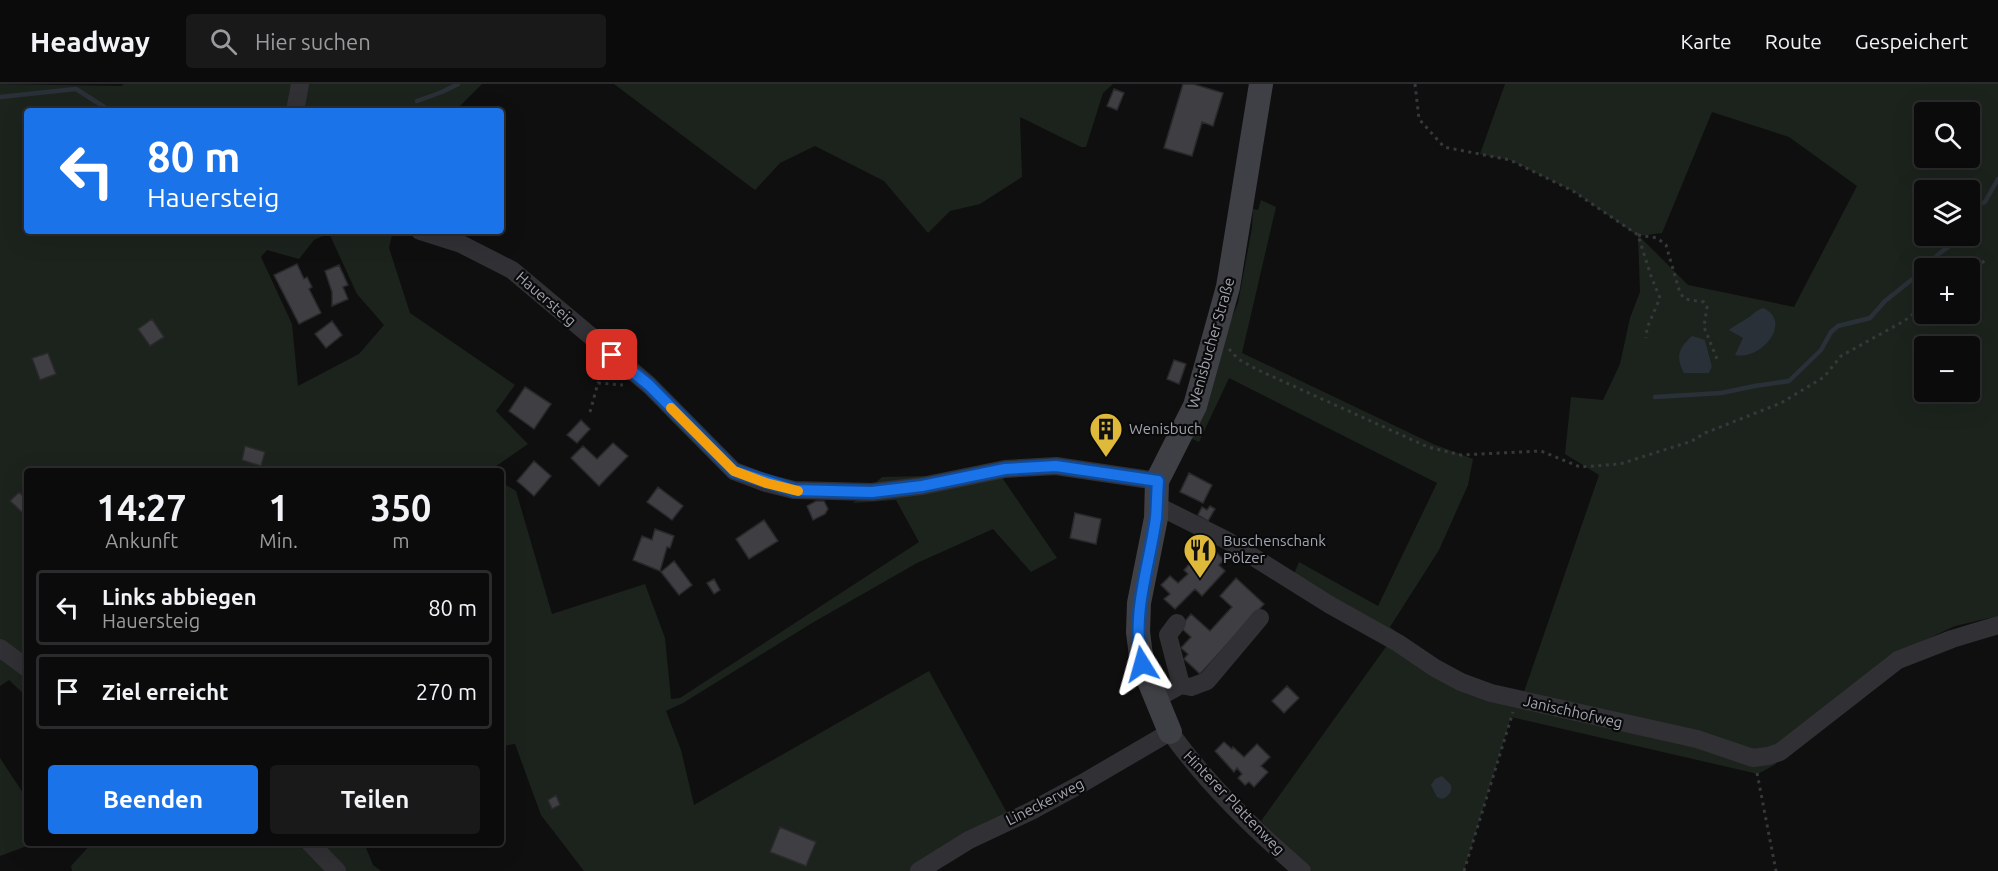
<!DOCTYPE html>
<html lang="de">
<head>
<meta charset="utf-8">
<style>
	body { margin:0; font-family:Ubuntu,sans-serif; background:#19191a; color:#f1f3f6; height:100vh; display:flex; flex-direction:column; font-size:22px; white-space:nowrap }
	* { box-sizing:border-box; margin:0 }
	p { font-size:20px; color:#9a9b9d }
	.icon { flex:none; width:33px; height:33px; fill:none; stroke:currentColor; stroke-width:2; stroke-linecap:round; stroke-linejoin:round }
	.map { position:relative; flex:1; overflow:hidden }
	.details { position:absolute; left:24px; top:384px; width:480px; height:378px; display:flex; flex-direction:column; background:#0b0b0c; border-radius:6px; box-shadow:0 6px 24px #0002,0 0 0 2px #2b2b2d }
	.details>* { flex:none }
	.hud { position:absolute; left:24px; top:24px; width:480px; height:126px; border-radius:6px; box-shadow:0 6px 24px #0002,0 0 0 2px #2b2b2d; background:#1a73e8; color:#fff; overflow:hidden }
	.fabs { position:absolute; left:1914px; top:18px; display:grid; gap:12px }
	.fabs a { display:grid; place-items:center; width:66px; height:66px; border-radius:6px; background:#0b0b0c; box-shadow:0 6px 24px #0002,0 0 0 2px #2b2b2d; font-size:30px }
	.pin { position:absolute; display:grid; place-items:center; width:51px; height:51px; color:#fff; margin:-26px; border-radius:12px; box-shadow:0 3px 9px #0006 }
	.me { position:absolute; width:66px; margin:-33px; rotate:352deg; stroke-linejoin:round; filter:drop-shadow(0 0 4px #0008) }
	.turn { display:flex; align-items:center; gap:21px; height:126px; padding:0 24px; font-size:27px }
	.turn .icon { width:78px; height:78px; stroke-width:2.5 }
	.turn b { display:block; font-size:42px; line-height:51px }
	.eta { display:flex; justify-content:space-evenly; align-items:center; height:102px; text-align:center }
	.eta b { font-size:36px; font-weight:700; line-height:42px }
	.cta { display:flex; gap:12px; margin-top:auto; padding:12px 24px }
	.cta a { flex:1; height:69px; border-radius:6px; background:#1a73e8; color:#fff; font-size:24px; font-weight:700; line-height:69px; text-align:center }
	.cta a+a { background:#19191a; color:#f1f3f6 }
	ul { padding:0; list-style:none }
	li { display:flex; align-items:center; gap:18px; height:75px; margin:0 12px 9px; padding:0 12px; border:3px solid #2b2b2d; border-radius:6px }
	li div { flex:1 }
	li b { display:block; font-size:22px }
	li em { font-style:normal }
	header { display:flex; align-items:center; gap:36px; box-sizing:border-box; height:84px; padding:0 30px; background:#0b0b0c; border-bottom:2px solid #2b2b2d }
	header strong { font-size:28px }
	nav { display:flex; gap:33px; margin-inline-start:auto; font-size:21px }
	.search { width:420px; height:54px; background:#19191a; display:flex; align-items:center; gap:15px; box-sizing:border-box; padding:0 21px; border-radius:6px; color:#9a9b9d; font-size:22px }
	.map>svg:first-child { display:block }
</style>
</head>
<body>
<header>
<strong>Headway</strong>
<div class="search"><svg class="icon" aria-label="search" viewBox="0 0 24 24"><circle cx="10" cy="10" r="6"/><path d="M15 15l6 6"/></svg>Hier suchen</div>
<nav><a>Karte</a><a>Route</a><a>Gespeichert</a></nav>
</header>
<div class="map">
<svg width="1998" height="787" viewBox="0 0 1998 787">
	<rect width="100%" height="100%" fill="#0f0f10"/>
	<path fill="#1c231d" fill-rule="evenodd" d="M0,0l121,2 3,-2h358l-27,27h-428v120h366l-4,17 21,65 105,72 -19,26 32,33 -39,27h-462v226l-18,-17 -9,6zM329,149l28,61 27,31 -25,29 -61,32 -6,-62 -31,-67 6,-7 32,9 15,-19z
		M614,0h499l-10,9 -17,54h-5l-61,-30 2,60 -42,27 -30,7 -22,22 -44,-52 -69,-35 -35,17 -25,27z
		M1505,0h493v532l-43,10 -67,31 -80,66 -38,27 6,14 -18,10 -247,-57 -47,154h-152l-51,-50 127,-177 -97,-63 8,-19 79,44 59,-123 -208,-105 -30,64 -9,-4 29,-97 12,-21 7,-17 14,-75 1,-19 5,1 3,-10 15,7 -34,146 191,91 40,15 -5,26 -29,65 -49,77 72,52 61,16 76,-220 -34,-21 6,-57 32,3 17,-36 10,-46 10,-26 -2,-56 -65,-45 -63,-31 -30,-6zM1712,28l77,25 68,49 -63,121 -106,-22 -49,-49 23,-3zM1924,28h46v46h-46zM1924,106h46v46h-46zM1924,184h46v46h-46zM1705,256l7,26 -21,7h-7zM1924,262h46v46h-46z
		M992,379l65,95 -26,14 -38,-43 -76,34 -105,60 -129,80 -17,8 15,39 13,55 235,-134 82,149 -80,51h-347l-43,-56 -26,-71 -14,2v-264l15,9 36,123 93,-30 20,54 6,61 9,-1 239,-156 -23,-42 -43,3 29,-26 45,-1z
		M0,674l27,41v44h8l-35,13z
		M92,759h272l9,22 8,6h-309l-1,-5z"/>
	<path fill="#2a3037" d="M1763,224c31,14 -3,53 -28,47l8,-17 -14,-8c6,-5 11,-7 17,-11 7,-4 10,-9 17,-11z
		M1692,252l13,4 7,26 -3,7h-25c-9,-17 -5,-25 8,-37z
		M1442,692l9,9c1,8 -2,11 -9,14l-5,-2 -6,-12 4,-6z"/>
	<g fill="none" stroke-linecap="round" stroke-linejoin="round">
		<path stroke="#2a3037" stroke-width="4.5" d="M0,13l76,-8 33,21 10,1
			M417,17l25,-9 16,-8
			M1970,125l15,-7 13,-23
			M1926,184c6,-4 8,-11 14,-15 7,-6 15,-9 20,-17
			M1655,313l66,-4 34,-7 34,-5 32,-31 10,-18 7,-6 32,-8 15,-17 39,-31"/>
	</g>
	<path fill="#3f3f43" stroke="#2a292c" stroke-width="1.5" d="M1183,0h10l30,9 -10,33 -11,-4 -10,34 -28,-8z
		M1114,5l10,4 -7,17 -10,-4z
		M297,180l7,15 3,-2 5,10 -3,2 12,24 -22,11 -25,-49z
		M339,181l9,20 -5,2 5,12 -16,7v-14l-7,-21z
		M152,235l12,18 -14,9 -12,-17z
		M332,237l10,14 -16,13 -11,-14z
		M48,269l8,21 -16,6 -8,-22z
		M1174,276l12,4 -7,20 -12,-5z
		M525,303l26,17 -17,25 -25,-18z
		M581,336l9,9 -13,14 -10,-8z
		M613,359l15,13 -29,30 -28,-28 12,-12 14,13z
		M245,362l20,6 -4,14 -19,-6z
		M534,377l17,15 -17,20 -17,-15z
		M1189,389l23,12 -9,18 -23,-11z
		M658,403l25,19 -11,14 -25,-18z
		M19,408l7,7 1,-1v19l-17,-16z
		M816,417h8l4,8 -3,5 -12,6 -6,-14z
		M1210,422l5,3 -7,12 -10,-6 4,-8 5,3z
		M1075,429l26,6 -5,25 -26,-6z
		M764,436l14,21 -29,18 -13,-20z
		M655,445l19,7 -4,12 -3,-1 -7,24 -27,-11 9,-24 10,4z
		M1214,466l10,10 -5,5 6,6 -23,25 -7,-7 -20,20 -11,-10 6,-5 -9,-9 9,-9 8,7 10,-9 -4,-4 17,-19 7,6z
		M674,477l18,24 -13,10 -18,-23z
		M1236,494l28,26 -64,70 -16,-15 4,-5 -7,-6 10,-11 -11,-10 11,-13 19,17 22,-24 -12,-11z
		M714,495l6,11 -6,4 -7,-11z
		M1287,602l12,12 -15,15 -12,-12z
		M1224,658l8,7 1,-2 11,10 13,-13 13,13 -9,9 7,6 -14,15 -5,-5 -4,3 -7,-7 4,-4 -5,-6 -3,4 -19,-21z
		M556,711l4,10 -8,4 -4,-9z
		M780,743l36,15 -10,24 -36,-14z"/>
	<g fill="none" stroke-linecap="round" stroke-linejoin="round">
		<path stroke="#37383c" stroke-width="3" stroke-dasharray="3 4.5" stroke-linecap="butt" d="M1415,0l4,35 25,28 66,13 63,31 65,44 13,41 9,22 -13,30 -1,10
			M1638,151l19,3 9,7 14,48 5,6 19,3 3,5 -3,20 13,32
			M1970,188l17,-13
			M1229,265l9,10 20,11 170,77 33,8 80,-4 39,16 40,-3 72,-23 13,-8 76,-30 43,-26 17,-21 63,-35 20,-15
			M590,328l8,-29 25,2
			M1757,689l19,98
			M1464,787l49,-159"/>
		<path stroke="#313135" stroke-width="18" d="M295,27l5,-27
			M420,147l41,13 51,26 137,115 85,86 32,12 28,7 78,2 50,-6 83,-17 51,-3 101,15
			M1156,421l72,36 102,64 68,38 37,25 26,14 30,11 206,46 56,19 15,-2 12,-4 118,-92 54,-21 46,-14
			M1177,539l-9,12 13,50
			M0,564l27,20
			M1156,615l25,-14 10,2 16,-6 53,-63
			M310,759l27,28
			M919,787l50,-31 62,-29 50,-27 89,-52c37,52 84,97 132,139"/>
		<path stroke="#3f4045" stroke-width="24" d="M1170,648l-28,-68 -4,-32 1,-29 17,-85 1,-37 38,-75 33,-119 33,-203"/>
	</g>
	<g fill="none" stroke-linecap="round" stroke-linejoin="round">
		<defs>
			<path id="route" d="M612,271l37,30 85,86 60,19 78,2 50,-6 83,-17 51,-3 102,15c-1,12 -1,25 -2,37 -7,50 -25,96 -14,146"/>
		</defs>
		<use href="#route" stroke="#114b97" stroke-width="15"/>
		<use href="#route" stroke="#1a73e8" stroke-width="10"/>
		<path stroke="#f59e0b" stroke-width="10" d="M671,324l63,63 32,12 32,8"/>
	</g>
	<defs>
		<symbol id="building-pin" viewBox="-11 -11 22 30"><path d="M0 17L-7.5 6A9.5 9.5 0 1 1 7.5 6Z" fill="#deb93a" stroke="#0a0a0b"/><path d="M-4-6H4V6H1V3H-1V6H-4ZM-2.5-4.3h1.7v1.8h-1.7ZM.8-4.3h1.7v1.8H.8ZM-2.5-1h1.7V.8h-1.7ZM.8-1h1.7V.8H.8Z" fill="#111"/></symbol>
		<symbol id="restaurant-pin" viewBox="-11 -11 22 30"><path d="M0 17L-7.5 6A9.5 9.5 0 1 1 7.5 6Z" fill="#deb93a" stroke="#0a0a0b"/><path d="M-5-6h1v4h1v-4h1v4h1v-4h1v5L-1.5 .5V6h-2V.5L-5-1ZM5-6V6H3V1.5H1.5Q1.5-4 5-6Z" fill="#111"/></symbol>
	</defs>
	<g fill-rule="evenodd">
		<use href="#building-pin" x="1087" y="326" width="38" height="52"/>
		<use href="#restaurant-pin" x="1181" y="447" width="38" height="52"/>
	</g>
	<g text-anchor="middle" stroke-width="4.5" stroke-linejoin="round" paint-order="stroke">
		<g font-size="15" fill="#a2a5b0" stroke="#0a0a0b">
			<text transform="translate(546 215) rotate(41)" y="5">Hauersteig</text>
			<text transform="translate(1211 259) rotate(-74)" y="5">Wenisbucher Straße</text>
			<text transform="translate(1573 628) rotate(13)" y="5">Janischhofweg</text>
			<text transform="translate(1045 718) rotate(-27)" y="5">Lineckerweg</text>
			<text transform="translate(1234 719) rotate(46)" y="5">Hinterer Plattenweg</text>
		</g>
		<g font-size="15" fill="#a2a5b0" stroke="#0a0a0b" text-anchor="start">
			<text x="1129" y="350">Wenisbuch</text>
			<text x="1223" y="462">Buschenschank<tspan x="1223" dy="17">Pölzer</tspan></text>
		</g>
	</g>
</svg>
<div class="fabs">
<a><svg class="icon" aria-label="search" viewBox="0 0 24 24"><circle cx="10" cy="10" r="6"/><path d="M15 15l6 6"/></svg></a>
<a><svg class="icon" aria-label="layers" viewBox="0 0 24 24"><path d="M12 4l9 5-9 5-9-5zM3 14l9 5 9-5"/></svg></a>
<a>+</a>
<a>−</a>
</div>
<div class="pin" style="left:612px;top:271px;background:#d93025"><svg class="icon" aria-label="arrive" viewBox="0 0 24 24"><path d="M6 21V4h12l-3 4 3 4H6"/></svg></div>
<svg class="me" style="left:1142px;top:580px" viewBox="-20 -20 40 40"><path d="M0-17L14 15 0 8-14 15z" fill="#1a73e8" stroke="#fff" stroke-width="4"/></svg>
<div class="hud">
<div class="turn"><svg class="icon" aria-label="left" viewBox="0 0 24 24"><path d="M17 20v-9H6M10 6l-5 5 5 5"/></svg><div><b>80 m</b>Hauersteig</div></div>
</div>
<section class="details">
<div class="eta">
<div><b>14:27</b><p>Ankunft</p></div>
<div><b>1</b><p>Min.</p></div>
<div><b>350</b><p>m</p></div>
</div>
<ul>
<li><svg class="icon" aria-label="left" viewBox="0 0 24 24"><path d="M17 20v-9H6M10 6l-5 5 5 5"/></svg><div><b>Links abbiegen</b><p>Hauersteig</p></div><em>80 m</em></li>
<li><svg class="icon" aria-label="arrive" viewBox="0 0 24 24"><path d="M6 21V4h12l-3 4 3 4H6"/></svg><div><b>Ziel erreicht</b></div><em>270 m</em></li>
</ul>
<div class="cta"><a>Beenden</a><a>Teilen</a></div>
</section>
</div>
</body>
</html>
